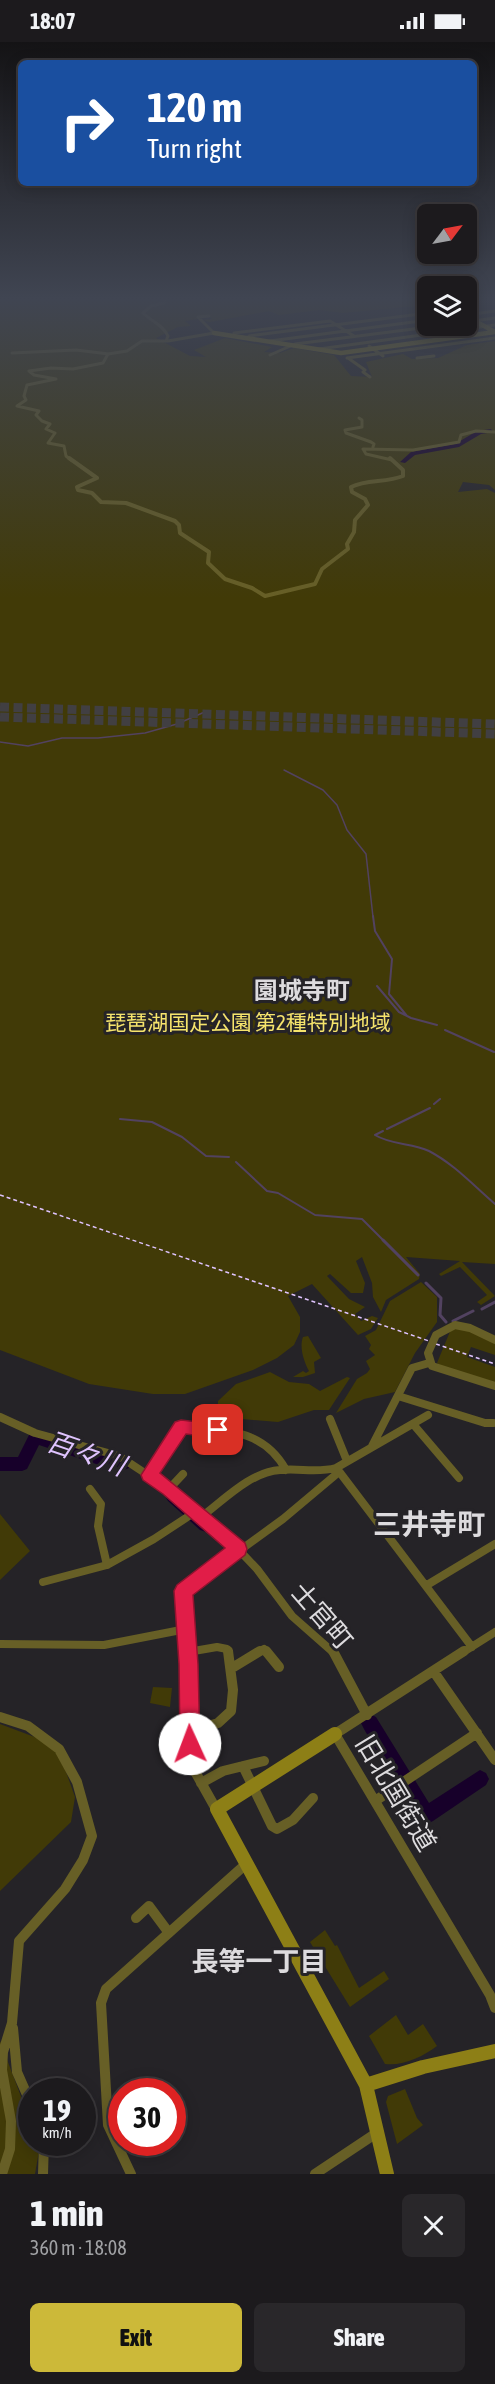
<!DOCTYPE html>
<html lang="en">
<head>
<meta charset="utf-8">
<style>
	body { margin:0; font-family:"Asap Condensed","Noto Sans JP",sans-serif; background:#29272a; color:#f1f3f6; height:100vh; display:flex; flex-direction:column; font-size:22px; white-space:nowrap }
	* { box-sizing:border-box; margin:0 }
	p { font-size:20px; color:#a0a1a4 }
	.icon { flex:none; width:33px; height:33px; fill:none; stroke:currentColor; stroke-width:2; stroke-linecap:round; stroke-linejoin:round }
	.map { position:relative; height:2132px; overflow:hidden }
	.sheet { display:flex; flex-direction:column; background:#1c1a1d; flex:1 }
	.sheet>* { flex:none }
	.top-card { position:absolute; left:18px; top:18px; width:459px; height:126px; border-radius:9px; box-shadow:0 3px 15px #0003,0 0 0 2px #3a383b; background:#1a4fa0; color:#fff; overflow:hidden }
	.needle { width:39px; rotate:58deg }
	.controls { position:absolute; left:417px; top:162px; display:grid; gap:12px }
	.controls a { display:grid; place-items:center; width:60px; height:60px; border-radius:9px; background:#1c1a1d; box-shadow:0 3px 15px #0003,0 0 0 2px #3a383b; font-size:30px }
	.speed { position:absolute; left:18px; top:2036px; display:flex; gap:12px; font-size:30px; font-weight:700; text-align:center }
	.speed>* { display:grid; place-content:center; width:78px; height:78px; border-radius:50%; background:#1c1a1d; box-shadow:0 3px 15px #0003,0 0 0 2px #3a383b; line-height:1 }
	.speed small { font-size:15px; font-weight:400 }
	.speed .limit { border:9px solid #d22; background:#fff; color:#111 }
	.pin { position:absolute; display:grid; place-items:center; width:51px; height:51px; color:#fff; margin:-26px; border-radius:12px; box-shadow:0 3px 9px #0006 }
	.me { position:absolute; width:66px; margin:-33px; rotate:358deg; stroke-linejoin:round; filter:drop-shadow(0 0 4px #0008) }
	.turn { display:flex; align-items:center; gap:21px; height:126px; padding:0 30px; font-size:27px }
	.turn .icon { width:78px; height:78px; stroke-width:2.5 }
	.turn b { display:block; font-size:42px; line-height:51px }
	.round { display:grid; place-items:center; flex:none; width:63px; height:63px; border-radius:9px; background:#29272a }
	.head { display:flex; align-items:center; justify-content:space-between; height:102px; padding:0 30px }
	h1 { font-size:36px; font-weight:800; line-height:45px }
	.action { display:flex; gap:12px; margin-top:auto; padding:12px 30px }
	.action a { flex:1; height:69px; border-radius:9px; background:#ccb939; color:#111; font-size:24px; font-weight:800; line-height:69px; text-align:center }
	.action a+a { background:#29272a; color:#f1f3f6 }
	.status { display:flex; justify-content:space-between; align-items:center; height:42px; padding:0 30px; background:#1c1a1d; direction:ltr }
	.status svg { height:16px; fill:currentColor }
	.map>svg:first-child { display:block }
</style>
</head>
<body>
<div class="status"><b>18:07</b><svg viewBox="0 0 49 12"><path d="M0 12V9h3v3zM5 12V6h3v6zM10 12V3h3v9zM15 12V0h3v12zM26 1h20v11H26zM47 4h2v5h-2z"/></svg></div>
<div class="map">
<svg width="495" height="2132" viewBox="0 0 495 2132">
	<rect width="100%" height="100%" fill="#252327"/>
	<path fill="#413a07" d="M0,258h427v5l-84,8 -24,-3 -40,5 -10,-4 -59,11 -8,-2 10,-1 -4,-4 -12,2 2,2 -13,2 6,5 -13,1 -22,11 34,18 16,1 -12,-7 31,-12 47,9 -8,5 16,1 14,-5 40,7 17,21 21,1 -6,-15 37,-8 9,5 26,-1 29,-13 28,-4v149l-6,-5 -26,-3 -5,10 29,-3 8,4v771l-33,-2 33,34 -14,9 -4,-3 10,-7 -27,-28 -19,9 -2,-2 21,-13 -54,-4 14,17 -1,5 -33,21 -5,12 -8,-15 -1,-14 -10,-26 -6,4 9,22 -2,10h-12l-21,-19 -3,2 22,23 16,8 -10,7 6,7 11,-5 6,2 -7,11 -13,6 -46,-51 -24,12 12,21v15l-6,13 -17,13 -24,12 -68,24h-32l-64,-10 -89,-34z
		M421,1240l16,15v25l-22,31 -20,39 -31,7 -28,14 21,-34 10,-6 3,-4 -4,-8 9,-6 -6,-6 2,-4 -6,-9 11,-6 14,-29z
		M459,1285l36,15v13l-24,-8 -4,10 28,10v16l-54,-16 -4,-4 14,-34z
		M308,1294l13,22 -7,4 1,11 -12,4h-10l10,-6 3,2 3,-2c-5,-9 -10,-24 -6,-34z
		M270,1330l19,10 20,2 11,7 27,-14 3,1 -21,32h-15l-36,12 -48,-4 -12,-5v-12l18,-17z
		M0,1472l30,37 -30,29z
		M153,1645l19,1 -2,19 -20,-4z
		M0,1682l40,15 15,12 10,18 10,28 -4,25 -71,69z
		M325,1888l10,16 2,-1 22,43 25,-17 5,8 -39,28 -40,-65z
		M396,1973l12,20 15,-11 14,22c-15,11 -33,20 -52,18l-16,-28z
		M0,1999l31,82 1,19h7l1,3 -5,29h-35z
		M405,2047l12,29 6,7 -26,19 -11,-42 2,-6z"/>
	<g fill="none" stroke-linecap="round" stroke-linejoin="round">
		<path stroke="#524260" stroke-width="1.5" d="M0,700l28,4 34,-8h36l47,-5 32,-9 30,-13
			M284,728l39,20 14,15 10,25 19,24 7,63"/>
		<path stroke="#524260" stroke-width="2" d="M373,874l2,15 17,28 -3,35 18,22
			M377,944l22,26 12,6 26,7
			M445,988l49,22
			M434,1062l6,-5
			M120,1077l32,3 30,15 24,19 23,1
			M387,1087l43,-21
			M383,1089l-8,4c16,10 37,8 54,16 25,13 45,35 66,53
			M236,1120l31,29 11,2 37,22 47,4 23,23"/>
		<path stroke="#524260" stroke-width="3" d="M383,1198l35,35
			M426,1241l15,15 -1,17 6,7
			M482,1267l13,-7
			M453,1279l20,-10"/>
		<path fill="#17002a" fill-rule="evenodd" d="M491,387l2,3 -12,2 -22,13 -44,8 -10,8 -5,-1 11,-10 44,-8 22,-13z
			M35,1389l64,20 13,-1 17,8 3,5 -3,5 -5,2 -13,-6 -12,1 -60,-20 -12,24 -5,2h-22v-14h18l12,-24z
			M173,1447l5,2 34,29 2,5 -2,5 -6,2 -6,-2 -32,-29 -3,-5 3,-5z
			M370,1672l6,3 53,86 51,-33 6,3 3,6 -3,6 -53,36 -6,3c-16,-7 -52,-76 -63,-95l-3,-6 3,-6z"/>
		<path stroke="#dfc3fe" stroke-width="1.5" stroke-dasharray="4 3" stroke-linecap="butt" d="M0,1153l429,146
			M436,1302l59,20"/>
		<path stroke="#413f42" stroke-width="9" stroke-dasharray="9 4.5" stroke-linecap="butt" d="M0,665l495,17
			M0,675l495,17"/>
		<path stroke="#675f26" stroke-width="3" d="M165,258l-1,3 -13,3 -8,7c9,9 19,11 25,23l-2,5
			M466,273l29,-4
			M209,274l-11,1 16,16
			M466,280l29,-4
			M234,291l96,-12 24,15
			M249,294l179,-23
			M270,299l158,-21
			M369,304l14,10
			M319,307l176,-24
			M12,311l64,-3 33,4
			M270,313l25,-11 142,-18
			M347,316l148,-20
			M348,316l17,12 -2,2 7,5
			M417,316l17,-2
			M359,376l3,2v7l-17,3 1,3 25,9 3,2 -1,3
			M71,418l-5,-4 -2,-10 -16,-3 7,-10 -9,-4 4,-5 -8,-3 -6,-6 3,-4 -22,-5 9,-6 -2,-4 3,-11 29,-6 -22,-4 -5,-4 22,-3 22,1 30,-6 5,-9 19,-3 15,-10h26l46,-8
			M392,418l-26,-6 -3,-5 50,1 46,-8 2,-7 15,-4 19,1"/>
		<path stroke="#675f26" stroke-width="4" d="M69,416l28,20 -20,9 1,3 14,3 9,9 25,1 49,18 4,4 1,8 29,19 -1,11 17,16 27,9 13,8 50,-12 7,-15 26,-20 -1,-5 7,-12 1,-12 13,-15 -3,-6 -13,-7 -1,-5c16,-8 35,-4 52,-11v-6l-13,-12"/>
		<path stroke="#675f26" stroke-width="8" d="M495,1298l-25,-12 -15,-3 -19,10 -8,18 4,13 63,20
			M398,1354l87,27h8
			M0,1375l35,16 84,23 50,33 69,60 19,20 35,47 42,37
			M330,1377l17,42
			M413,1382l46,54
			M372,1404l40,-78 17,-5
			M338,1428l134,177
			M149,1433l32,-48c42,3 82,1 105,43
			M90,1447l11,15 -3,22 9,39
			M169,1447l14,-15
			M201,1475c23,-17 49,-45 79,-47 19,-2 37,3 56,-2l92,-53
			M43,1540l64,-17 47,-26 41,-27
			M427,1543l68,-41
			M0,1602l104,1 82,-16
			M188,1610l29,-5 10,2 1,4
			M188,1611l-4,-62 99,-72 56,-47
			M257,1611l7,-4 3,4
			M462,1611l33,-21"/>
		<path stroke="#675f26" stroke-width="10" d="M188,1609v86l5,31 23,41
			M266,1609l13,16
			M333,1609l34,64
			M464,1609l-129,83 155,261 5,13
			M188,1610l3,-1
			M232,1626l28,-17
			M434,1630l61,88
			M0,1675l28,9 31,23 18,33 15,54 -9,24 -18,29 -46,52 -7,82 -9,29 -1,18 9,51 -1,28 -8,25
			M188,1690l30,-9 13,-12 2,-21 -5,-39
			M243,1724l29,60 5,3 16,-9 20,-22
			M201,1741l22,-12 41,-10
			M375,1759l102,-68
			M136,1876l13,-12 20,27
			M13,1986l4,44 15,34
			M43,2132l1,-32
			M131,2132l-23,-49 -7,-122 5,-14 140,-125
			M315,2132l63,-42"/>
		<path stroke="#8d7f16" stroke-width="4.5" d="M466,274l29,16
			M214,291l127,20 154,-21"/>
		<path stroke="#8d7f16" stroke-width="14" d="M335,1692l-118,75 149,276 21,89
			M366,2043l57,-18 72,-16"/>
	</g>
	<linearGradient id="sky" x2="0" y2="1"><stop stop-color="#141315"/><stop offset="0.46" stop-color="#404552"/><stop offset="1" stop-color="#404552" stop-opacity="0"/></linearGradient>
	<rect width="495" height="556" fill="url(#sky)"/>
	<path fill="#e11d48" stroke="#92132f" stroke-width="1.5" d="M181,1378l43,5 3,5 -3,5 -6,3 -32,-4 -26,39 85,70 2,6 -2,6 -52,40 5,69 2,80 -3,7 -7,3 -7,-3 -3,-7 -1,-80 -5,-73 3,-6 48,-37 -62,-54 -20,-14 -2,-5 34,-53z"/>
	<g text-anchor="middle" stroke-width="6" stroke-linejoin="round" paint-order="stroke">
		<g font-size="21" fill="#f6e46c" stroke="#252327">
			<text x="248" y="988">琵琶湖国定公園 第2種特別地域</text>
		</g>
		<g font-size="24" font-weight="bold" fill="#dddbde" stroke="#252327">
			<text x="302" y="957">園城寺町</text>
		</g>
		<g font-size="26" fill="#dddbde" stroke="#252327">
			<text transform="translate(322 1574) rotate(49)" y="9">士官町</text>
			<text transform="translate(396 1751) rotate(59)" y="9">旧北国街道</text>
		</g>
		<g font-size="27" font-style="italic" fill="#dfc3fe" stroke="#252327">
			<text transform="translate(86 1412) rotate(19)" y="9">百々川</text>
		</g>
		<g font-size="27" font-weight="bold" fill="#dddbde" stroke="#252327">
			<text x="259" y="1929">長等一丁目</text>
		</g>
		<g font-size="28" font-weight="bold" fill="#dddbde" stroke="#252327">
			<text x="429" y="1492">三井寺町</text>
		</g>
	</g>
</svg>
<div class="controls">
<a><svg class="needle" viewBox="-14 -14 28 28"><path d="M0-13l5 13h-10z" fill="#e53935"/><path d="M0 13l5-13h-10z" fill="#a0a1a4"/></svg></a>
<a><svg class="icon" aria-label="layers" viewBox="0 0 24 24"><path d="M12 4l9 5-9 5-9-5zM3 14l9 5 9-5"/></svg></a>
</div>
<div class="speed"><div>19<small>km/h</small></div><div class="limit">30</div></div>
<div class="pin" style="left:218px;top:1388px;background:#d93025"><svg class="icon" aria-label="arrive" viewBox="0 0 24 24"><path d="M6 21V4h12l-3 4 3 4H6"/></svg></div>
<svg class="me" style="left:190px;top:1702px" viewBox="-20 -20 40 40"><circle r="19" fill="#fff"/><path d="M0-13L10 11 0 6-10 11z" fill="#e11d48"/></svg>
<div class="top-card">
<div class="turn"><svg class="icon" aria-label="right" viewBox="0 0 24 24"><path d="M7 20v-9h11M14 6l5 5-5 5"/></svg><div><b>120 m</b>Turn right</div></div>
</div>
</div>
<section class="sheet">
<div class="head"><div><h1>1 min</h1><p>360 m · 18:08</p></div><a class="round"><svg class="icon" aria-label="close" viewBox="0 0 24 24"><path d="M6 6l12 12M18 6L6 18"/></svg></a></div>
<div class="action"><a>Exit</a><a>Share</a></div>
</section>
</body>
</html>
